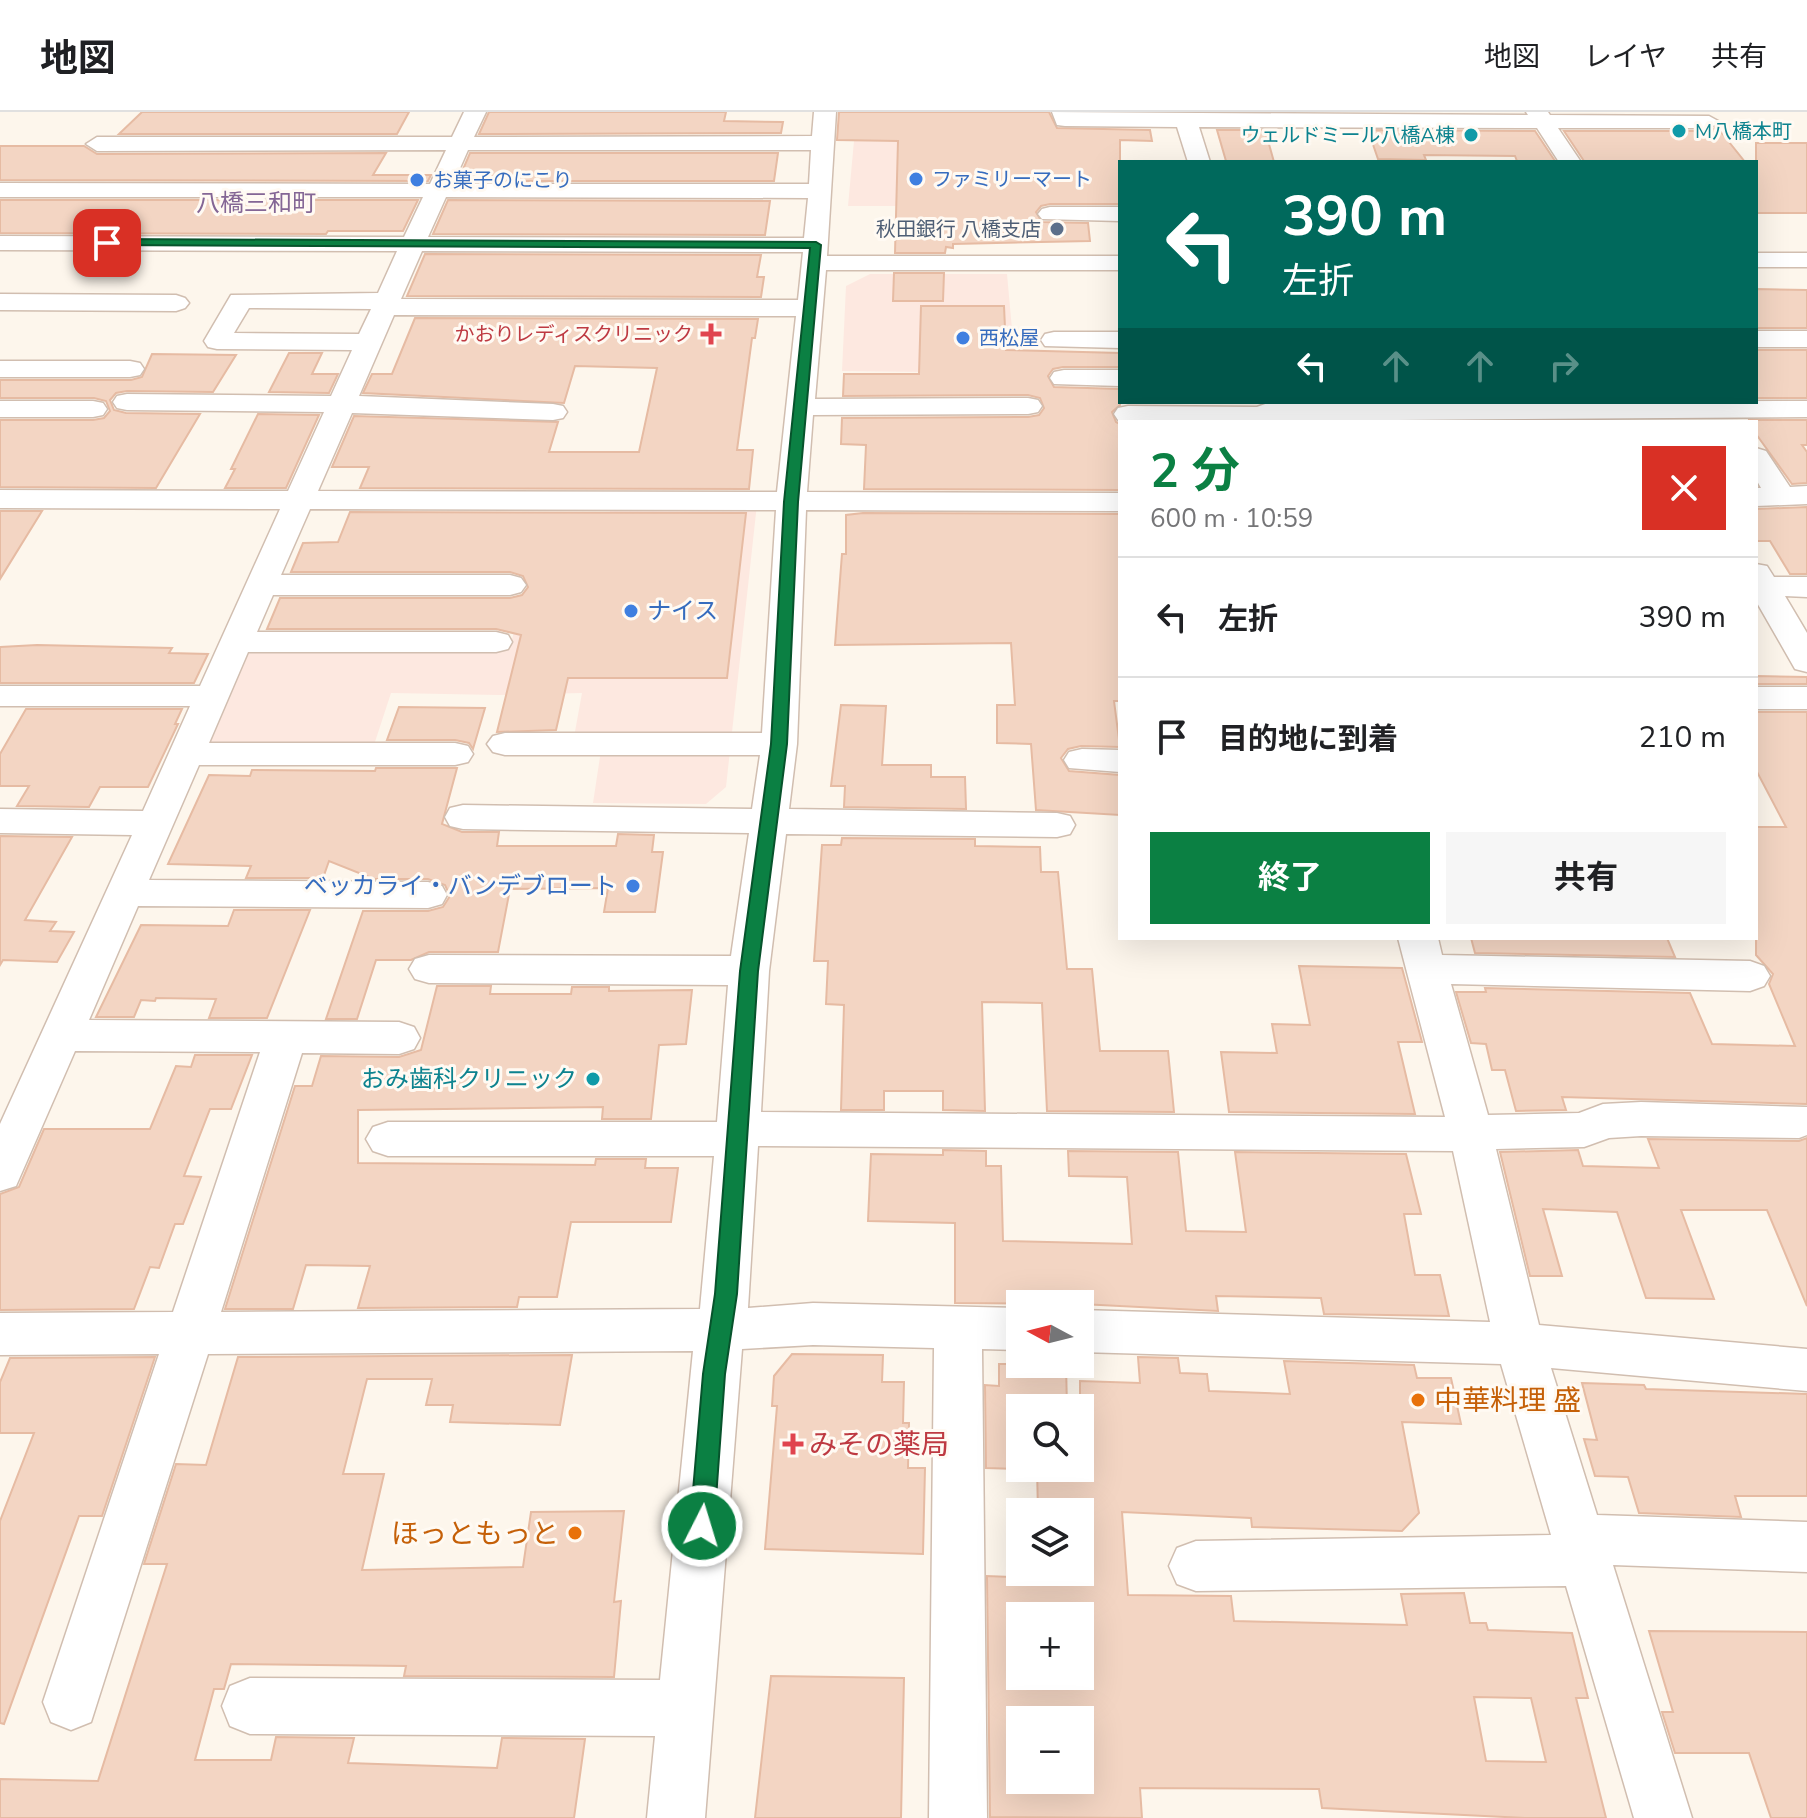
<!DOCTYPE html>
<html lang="ja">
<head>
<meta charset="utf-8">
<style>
	body { margin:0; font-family:"Nunito Sans","Noto Sans JP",sans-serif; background:#f6f6f6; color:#202124; height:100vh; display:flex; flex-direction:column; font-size:30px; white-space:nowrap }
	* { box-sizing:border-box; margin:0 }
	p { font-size:26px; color:#757577 }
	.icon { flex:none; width:44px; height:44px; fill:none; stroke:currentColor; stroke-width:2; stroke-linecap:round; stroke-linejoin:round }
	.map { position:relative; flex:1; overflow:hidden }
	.details { position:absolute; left:1118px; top:308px; width:640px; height:520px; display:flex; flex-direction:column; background:#fff; border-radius:0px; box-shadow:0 8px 32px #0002 }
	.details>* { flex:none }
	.banner { position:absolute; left:1118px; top:48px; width:640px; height:244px; border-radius:0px; box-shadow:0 8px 32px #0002; background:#00695c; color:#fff; overflow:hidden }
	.needle { width:52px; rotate:277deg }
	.fabs { position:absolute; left:1006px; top:1178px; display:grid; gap:16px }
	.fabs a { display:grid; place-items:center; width:88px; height:88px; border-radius:0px; background:#fff; box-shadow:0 8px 32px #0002; font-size:40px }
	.pin { position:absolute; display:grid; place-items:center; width:68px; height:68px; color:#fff; margin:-34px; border-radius:16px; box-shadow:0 4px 12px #0006 }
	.me { position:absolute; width:88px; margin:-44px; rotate:5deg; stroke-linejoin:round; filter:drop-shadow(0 0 6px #0008) }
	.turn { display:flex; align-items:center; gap:28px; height:168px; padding:0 32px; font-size:36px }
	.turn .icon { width:104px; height:104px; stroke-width:2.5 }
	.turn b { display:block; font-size:56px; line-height:68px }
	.lanes { display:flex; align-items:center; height:76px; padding:0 32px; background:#0003; justify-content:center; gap:40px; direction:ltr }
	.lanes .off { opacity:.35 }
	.round { display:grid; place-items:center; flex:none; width:84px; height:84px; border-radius:0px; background:#f6f6f6 }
	.overview { display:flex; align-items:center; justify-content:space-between; height:136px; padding:0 32px }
	h1 { font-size:48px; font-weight:700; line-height:60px; color:#0b8043 }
	.button { display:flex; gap:16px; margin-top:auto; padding:16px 32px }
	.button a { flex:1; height:92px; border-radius:0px; background:#0b8043; color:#fff; font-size:32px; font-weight:700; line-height:92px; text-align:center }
	.button a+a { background:#f6f6f6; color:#202124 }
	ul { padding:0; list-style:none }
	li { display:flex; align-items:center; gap:24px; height:120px; padding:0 32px; border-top:2px solid #e0e0e0 }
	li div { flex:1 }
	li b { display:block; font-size:30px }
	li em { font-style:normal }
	header { display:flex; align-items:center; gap:48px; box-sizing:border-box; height:112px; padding:0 40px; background:#fff; border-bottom:2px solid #e0e0e0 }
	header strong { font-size:38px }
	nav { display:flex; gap:44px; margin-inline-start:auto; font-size:28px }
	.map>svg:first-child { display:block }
</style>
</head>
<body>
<header>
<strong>地図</strong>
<nav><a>地図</a><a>レイヤ</a><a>共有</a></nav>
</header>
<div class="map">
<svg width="1807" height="1706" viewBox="0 0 1807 1706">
	<rect width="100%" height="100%" fill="#fdf6ec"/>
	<path fill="#fde8e0" d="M854,29l62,1 -19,64h-49z
		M870,162h137l9,99 -174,-2 4,-85z
		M612,391l145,1 -31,283 -20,17 -113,-1 10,-66h-29l8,-44 -83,2 -108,-2 -18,55 -175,-1 46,-101h266l30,-104h63z"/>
	<path fill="#f3d5c3" stroke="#e6bba3" stroke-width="2" fill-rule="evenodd" d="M142,0h267l-12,22h-278z
		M489,0h237l-2,9 59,1 -2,11 -302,1z
		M839,0h210l8,16 93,2 2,11 -32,-1v64h-70l-9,2 -5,6 6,10 46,1 2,18 -137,3v4l-7,-1 -1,6h-50l3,-112 -61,-1z
		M1717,15l28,35 -161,-1 -20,-30h145z
		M1217,18h48l9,32 -48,-1z
		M1368,18l167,1 20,30h-38l-2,-5 -91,-1 2,5 -48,-1z
		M1756,31h51v70h-51z
		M0,34h84l13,8 289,-1 -13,22h58l-3,6 -428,-1z
		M470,41h308l-4,28h-316z
		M0,88h418l-15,31h-75l-2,3 -326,-1z
		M448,88l322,1 -5,34 -332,-1z
		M425,142l336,1 -4,22h7l-3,20 -354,-1z
		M894,161h50l-1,28h-50z
		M1756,177l51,1v38h-51z
		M921,194h83l2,44 114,3v14h-57l-10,2 -5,7 6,11 66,2v16l-8,7 4,10 4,2v66l-256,-1 2,-44 -25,-1 1,-26 186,-1 11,-2 5,-7 -4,-10 -12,-3 -185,1 1,-22h75z
		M415,206l343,1 -3,19h-3l-15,112h16l-4,39 -389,-1 9,-21h-37l22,-51 204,6 -9,30h90l18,-84 -82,-2 -11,37 -201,-10 9,-19h20z
		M1756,238h51v48h-51z
		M289,241h33l-10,21h26l-9,19 -60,-1z
		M152,242l84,1 -23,37 -86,-1 -11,2 -6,7 4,10 12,3 74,1 -44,74 -156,-1v-67h93l11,-2 6,-7 -4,-10 -12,-3h-94v-18h131l11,-3z
		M258,302l61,1 -33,73h-61l10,-19h-4z
		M1748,308h59v25h-5l5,7v31l-15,1 -36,-50v-12z
		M1807,395v67h-17l-20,-33h-14v-32z
		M0,399h42l-42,68z
		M350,400l396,1 -19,165h-159l-12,52 -59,2 24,-97 -25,-6h-229l13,-31h230l12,-3 6,-8 -5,-11 -13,-4h-219l12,-29 35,-1z
		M863,401l257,1v187h-6l6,46 -39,-1 -13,3 -7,9 8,13 51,4v40l-84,-5 -5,-66 -34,-1v-38h18l-4,-62 -176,2 7,-91h4v-39z
		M37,533l135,3 -3,5 39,1 -14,29h-194v-36z
		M1756,564l51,1v7h-51z
		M841,593l45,1 -4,59h49v12h34l1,32 -122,-2 1,-21h-14z
		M399,595l86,1 -12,41 -4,-6 -14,-3h-68z
		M26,597h156l-7,15h3l-30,63h-48l-11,20 -72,-1 12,-20h-29v-32z
		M1756,600h51v392l-245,-7 4,13 -50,1 -11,-41h-13l-6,-26 -15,-1 -15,-51h30l-1,-4 205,5 22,51 83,2 -26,-62 4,-10 -17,-19v-128h30l-30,-57z
		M376,656h81l-15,56 20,8h37l-2,14h119l2,-12 36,1 -2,17h11l-8,60h-51l4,-24 -98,1 -12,63h-69l-18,8h-35l-19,59h-31l37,-108h65l15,-4 7,-11 -5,-11 -17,-6h-54l-45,-18 -6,17h-77l5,-12 -83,-2 41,-89 41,1 2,-6 123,1z
		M0,724l72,1 -47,83 31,2 -6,9 24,1 -17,30 -54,-2 -3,5z
		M842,726l133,1v7l65,1 1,25h17l9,97h25l8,82h68l6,61 -127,-1 -5,-108 -60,-1 3,109 -42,-1v-19h-59v19h-43l3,-105 -18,-1 2,-43h-14l8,-116h19z
		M234,798h76l-43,108h-58l7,-19 -60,-1 -1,3 -14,-1 -7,17h-38l45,-92 87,1z
		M1471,826h196l8,19 -200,-4z
		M1299,854l103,2 20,74h-24l17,72 -186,-2 -8,-60 56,1 -5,-29 38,1z
		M437,874h54l-1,8h81l1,-7h37v4l83,-1 -6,54 -27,1 -8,74h-49l1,-12 -245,3v53l237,2 1,-6h50l-1,9h33l-7,54h-100l-14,75h-38l-2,10 -159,1 12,-42 -64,-1 -13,44h-68l70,-223h17l9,-30 78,1 22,-7z
		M195,943h57l-21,54h-21l-26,67 17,1 -18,47h-8l-16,44 -9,-1 -16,42 -134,1v-116l19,-7 25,-58h106l26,-63 15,1z
		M1807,1026v168l-40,-96h-86l33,89 -68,-1 -29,-86 -74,-3 19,67h-32l-30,-124 78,-2 5,16 76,2 -11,-29 151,2z
		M943,1038l43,1v15h15l2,75 129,3 -5,-67 -58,-1 -1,-25 110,1 8,79 60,1 -11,-80 171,2 15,60h-17l11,61h25l9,41 -125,-2 -3,-16 -105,-2 2,15 -138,-7 -125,-1v-80l-87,-2 3,-67 72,1z
		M792,1242l91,1 -1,27h22l-1,41h6l-1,45h17l-2,86 -158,-5 12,-143h-5l2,-30z
		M572,1243l-12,70 -110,-3 3,-17h-27l6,-26h-65l-24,95h41l-22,96 161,-3 8,-55 93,-1 -10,91 7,-1 -7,76 -210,-1 2,-10 -175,-2 -7,25h-10l-19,71h76l5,-23 78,1 -6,25 149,5 5,-30 83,1 -11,79h-574v-39l98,2 69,-217h-23l32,-100 30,1 32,-108z
		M155,1245l-53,159h-23l-75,208 -4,-1v-202l34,-88h-34v-51l10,-24z
		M1138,1245l40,1 2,15 27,1 2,17 81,3 -6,-33 130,4 3,13h34l10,46 -59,-2 17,91 -17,18 -150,-4 -1,-9 -129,-6 6,83 103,1 3,25 173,4 -6,-31 63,-1 6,30h16l2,7 84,3 16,65h-12l30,120h-81l-203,-10 -3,-19 -179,-1 2,30 -152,-1 -3,-241 72,3v-7h21v-60h-42l-1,-44h43v-87l60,2zM1020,1504h60v65l-60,-1zM1474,1585l57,1 15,64 -60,-1zM1020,1608h60v69l-60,-2z
		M999,1252h67l1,44h-47v61l-34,-1 -1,-83 14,1z
		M1582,1271l62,2 2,4 161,5v102h-72l6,21 -102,-4 -11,-36 -33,-1 -11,-37 13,1z
		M1649,1519l158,1v186h-36l-22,-65h-74l-13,-41h11z
		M771,1564l133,2 -3,140h-146z"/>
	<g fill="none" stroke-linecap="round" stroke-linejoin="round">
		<defs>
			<path id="minor" d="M464,0h22l-12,25 338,-1 2,-24h22l-9,144h293v14h-294l-11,129 213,-1 10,2 4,6 -4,6 -10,2 -215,1 -6,77 313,1v18l-314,-1 -9,234 -8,65 268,4 13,3 5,9 -5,9 -13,3 -271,-3 -17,137 -8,141 684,5 -47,-179h40l4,17 308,6 14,5 6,10 -6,10 -14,5 -299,-7 37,131 91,-2 24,-9 38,-2 166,5v28l-8,3 -158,-2 -32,2 -25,9 -88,2 43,176 268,24v42l-256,-23 46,147 210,7v50l-194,-7 79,253h-58l-68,-232 -370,5 -19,-7 -8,-18 8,-18 19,-7 355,-6 -50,-171 -421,-12v-42l410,12 -37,-171 -695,-5 -10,162 65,-5 207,5v42l-38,-1 5,469h-58l5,-470 -121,-3 -71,4 -37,469h-58l8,-82 -405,-2 -20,-8 -8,-20 8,-20 20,-8 410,2 33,-329 -485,3 -117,368 -20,8 -20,-8 -8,-20 116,-348 -159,1v-42l173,-1 87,-260 -185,-1 -59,135 -16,5v-67l132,-289 -132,-2v-24l143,2 47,-105h-190v-20h200l80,-177 -280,-1v-18l288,1 36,-79 -197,-2 -10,-2 -4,-6 4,-6 10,-2 204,2 21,-46 -135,-1 -9,-2 -4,-6 27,-46 147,-2 19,-42 -397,-1v-14l404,1 19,-40h-423v-14l430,1 16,-34 -349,1 -11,-7 11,-7h355zM468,38h343l-2,34h-356zM446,85l362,1 -4,40 -376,-1zM422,139l381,1 -5,48 -397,-1zM249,196l122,1 -12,25 -125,-1zM394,203l402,1 -19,176 -459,-1 34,-78 201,7 10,-2 4,-6 -4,-6 -10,-2 -194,-8zM310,397l466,1 -14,223h-257l-12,3 -6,8 6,8 12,3h255l-8,54 -289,-4 -13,3 -5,9 5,9 13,3 286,4 -18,123 -302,-1 -14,4 -6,10 6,10 14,4 299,2 -11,137h-329l-15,5 -7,12 7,12 15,5h326l-14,153 -479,3 81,-259 97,1 15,-5 6,-11 -6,-11 -15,-5 -310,-2 49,-114 290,2 14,-4 5,-9 -5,-9 -14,-4 -279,-2 50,-115h256l13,-3 5,-8 -5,-8 -13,-3h-246l39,-91h248l12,-3 4,-7 -4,-7 -12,-3h-239l16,-37h237l11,-3 5,-7 -5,-7 -11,-3h-229z
				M1052,0l476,3 -2,-3h22l2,3 159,1 11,6 -11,6h-151l23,34h-22l-22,-34 -338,-1 11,35h-22l-11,-35 -112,-1 -8,-1z
				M1050,95h70v14l-78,-2 -4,-5 4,-5z
				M1756,141h51v14h-51z
				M0,182l176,1 9,3 4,5 -4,5 -9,3 -176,-1z
				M1756,219h51v16h-51z
				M1054,220h66v16l-75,-2 -4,-6 4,-6z
				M0,249h130l10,2 4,6 -4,6 -10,2h-130z
				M1064,258h56v16l-66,-2 -4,-6 4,-6z
				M0,289h93l10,2 4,6 -4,6 -10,2h-93z
				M1807,289v16l-681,5 -8,-2 -4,-6 4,-6 10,-2 129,1 11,-4z
				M1756,336l10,3 24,36 17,-1v18l-51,2v-18h5l-5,-9z
				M1756,452l11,2 7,11h33v20l-22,-1 22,37v39l-12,-3 -39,-68z
				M1756,575h51v22h-51z
				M1082,637l38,1v22l-51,-4 -5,-8 5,-8z"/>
		</defs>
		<use href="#minor" stroke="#d1beb0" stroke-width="3"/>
		<use href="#minor" fill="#fff" fill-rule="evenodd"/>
	</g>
	<path fill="#0b8043" stroke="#07532c" stroke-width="2" d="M107,127l709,3 5,3 -23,257 -11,242 -29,227 -21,323 -12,80 -11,152 -4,8 -8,3 -8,-3 -4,-8 13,-152 12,-80 25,-323 31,-227 13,-242 26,-254 -707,-3v-5z"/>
	<g fill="#0f9aa8" stroke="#fffaf3" stroke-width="3">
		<circle cx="1679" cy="19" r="8"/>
		<circle cx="1471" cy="23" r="8"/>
		<circle cx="593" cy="967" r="8"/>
	</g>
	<g fill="#3f7fe0" stroke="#fffaf3" stroke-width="3">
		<circle cx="916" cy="67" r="8"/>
		<circle cx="417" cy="68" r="8"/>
		<circle cx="963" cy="226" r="8"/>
		<circle cx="631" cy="499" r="8"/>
		<circle cx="633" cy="774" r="8"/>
	</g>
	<circle fill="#5c6f8a" stroke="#fffaf3" stroke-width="3" cx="1057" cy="117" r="8"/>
	<g fill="#e0444e" stroke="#fffaf3" stroke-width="3">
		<path d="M707 210h8v8h8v8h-8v8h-8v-8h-8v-8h8z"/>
		<path d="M789 1320h8v8h8v8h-8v8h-8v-8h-8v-8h8z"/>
	</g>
	<g fill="#e8710a" stroke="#fffaf3" stroke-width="3">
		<circle cx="1418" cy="1288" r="8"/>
		<circle cx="575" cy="1421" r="8"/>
	</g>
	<g text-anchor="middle" stroke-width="6" stroke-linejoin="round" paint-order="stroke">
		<g font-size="20" fill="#0d838f" stroke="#fffaf3" text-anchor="start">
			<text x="1695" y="26">M八橋本町</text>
			<text x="1455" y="30" text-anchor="end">ウェルドミール八橋A棟</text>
		</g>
		<g font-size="20" fill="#366cbe" stroke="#fffaf3" text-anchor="start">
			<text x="932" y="74">ファミリーマート</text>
			<text x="433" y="75">お菓子のにこり</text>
			<text x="979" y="233">西松屋</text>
		</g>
		<g font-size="20" fill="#4e5e75" stroke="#fffaf3" text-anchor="end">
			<text x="1041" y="124">秋田銀行 八橋支店</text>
		</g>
		<g font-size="20" fill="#be3a42" stroke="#fffaf3" text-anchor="end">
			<text x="693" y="229">かおりレディスクリニック</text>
		</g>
		<g font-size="24" fill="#846695" stroke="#fffaf3">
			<text x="256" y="99">八橋三和町</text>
		</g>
		<g font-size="24" fill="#366cbe" stroke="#fffaf3" text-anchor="start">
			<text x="647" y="507">ナイス</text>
			<text x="617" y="782" text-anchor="end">ベッカライ・バンデブロート</text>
		</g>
		<g font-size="24" fill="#0d838f" stroke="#fffaf3" text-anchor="end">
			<text x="577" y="975">おみ歯科クリニック</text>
		</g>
		<g font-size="28" fill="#c56008" stroke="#fffaf3" text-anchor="start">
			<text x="1434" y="1298">中華料理 盛</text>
			<text x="559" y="1431" text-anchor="end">ほっともっと</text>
		</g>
		<g font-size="28" fill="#be3a42" stroke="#fffaf3" text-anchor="start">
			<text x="809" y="1342">みその薬局</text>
		</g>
	</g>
</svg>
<div class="fabs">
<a><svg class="needle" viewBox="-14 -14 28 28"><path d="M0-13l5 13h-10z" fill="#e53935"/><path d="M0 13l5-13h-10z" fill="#757577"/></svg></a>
<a><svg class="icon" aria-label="search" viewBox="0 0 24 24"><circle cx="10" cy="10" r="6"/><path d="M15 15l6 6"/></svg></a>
<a><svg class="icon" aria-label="layers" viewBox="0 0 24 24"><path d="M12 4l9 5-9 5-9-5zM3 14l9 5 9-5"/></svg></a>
<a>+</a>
<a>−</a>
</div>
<div class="pin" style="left:107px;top:131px;background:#d93025"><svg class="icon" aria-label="arrive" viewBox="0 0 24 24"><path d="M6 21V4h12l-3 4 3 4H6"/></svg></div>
<svg class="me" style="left:702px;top:1414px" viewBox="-20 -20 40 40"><circle r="17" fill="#0b8043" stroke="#fff" stroke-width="3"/><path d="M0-11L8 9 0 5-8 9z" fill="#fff"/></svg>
<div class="banner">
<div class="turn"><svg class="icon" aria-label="left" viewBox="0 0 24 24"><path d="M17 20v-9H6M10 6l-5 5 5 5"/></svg><div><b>390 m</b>左折</div></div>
<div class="lanes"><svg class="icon" aria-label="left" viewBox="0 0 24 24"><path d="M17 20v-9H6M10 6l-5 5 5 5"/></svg><svg class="icon off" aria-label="ahead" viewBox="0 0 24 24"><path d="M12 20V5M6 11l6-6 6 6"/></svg><svg class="icon off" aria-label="ahead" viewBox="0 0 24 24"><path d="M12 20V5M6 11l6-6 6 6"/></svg><svg class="icon off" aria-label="right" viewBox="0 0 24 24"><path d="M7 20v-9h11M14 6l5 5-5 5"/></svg></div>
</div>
<section class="details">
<div class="overview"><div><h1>2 分</h1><p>600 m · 10:59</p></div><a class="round" style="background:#d93025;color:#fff"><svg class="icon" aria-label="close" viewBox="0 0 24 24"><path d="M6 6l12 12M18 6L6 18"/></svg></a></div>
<ul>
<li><svg class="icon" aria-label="left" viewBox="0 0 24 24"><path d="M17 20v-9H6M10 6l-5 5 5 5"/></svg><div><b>左折</b></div><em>390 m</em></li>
<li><svg class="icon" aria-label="arrive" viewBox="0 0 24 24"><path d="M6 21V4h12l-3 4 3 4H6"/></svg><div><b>目的地に到着</b></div><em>210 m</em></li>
</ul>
<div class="button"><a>終了</a><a>共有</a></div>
</section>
</div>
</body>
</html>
